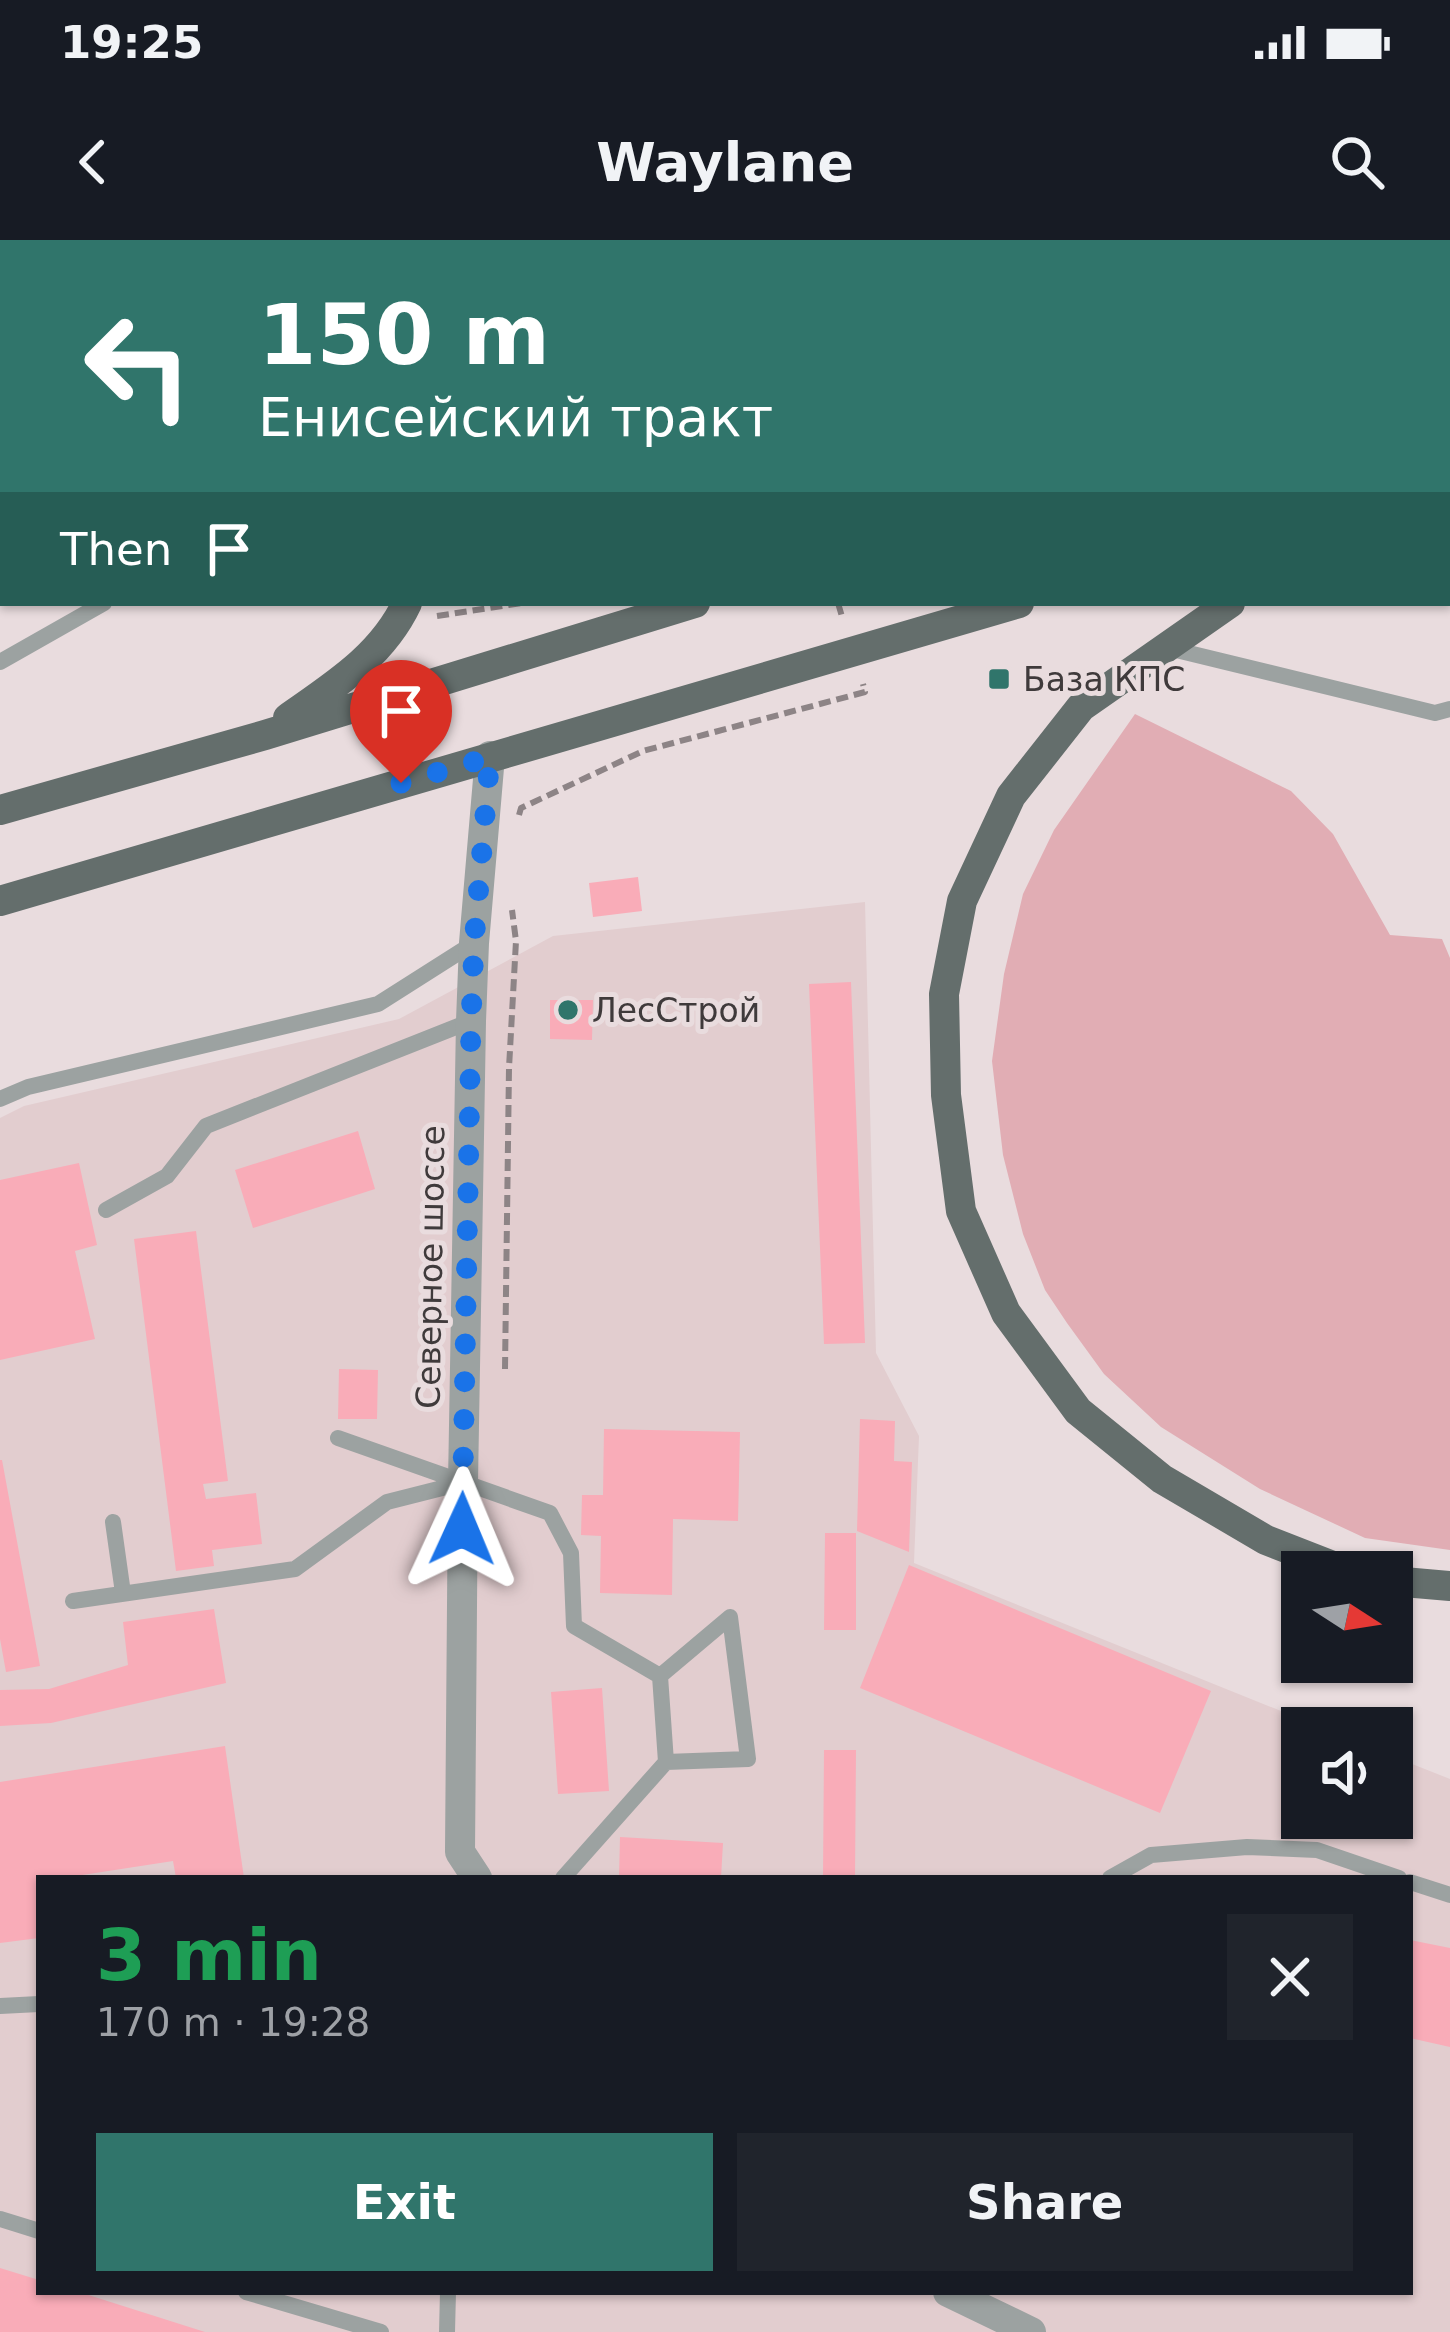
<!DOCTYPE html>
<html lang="en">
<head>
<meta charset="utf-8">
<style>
	body { margin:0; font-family:"DejaVu Sans",sans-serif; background:#20242c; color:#f1f3f6; height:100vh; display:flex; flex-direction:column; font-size:45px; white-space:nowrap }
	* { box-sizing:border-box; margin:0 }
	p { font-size:39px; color:#9ea1a6 }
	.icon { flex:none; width:66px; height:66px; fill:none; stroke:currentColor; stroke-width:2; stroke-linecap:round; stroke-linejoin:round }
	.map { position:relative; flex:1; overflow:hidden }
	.details { position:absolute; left:36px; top:1635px; width:1377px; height:420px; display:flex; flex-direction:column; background:#171b24; border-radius:0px; box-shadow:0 3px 9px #0004 }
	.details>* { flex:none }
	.hud { position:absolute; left:0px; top:0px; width:1452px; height:366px; box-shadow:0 3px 9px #0004; background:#30756b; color:#fff; overflow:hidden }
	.needle { width:78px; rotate:102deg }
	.buttons { position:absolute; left:1281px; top:1311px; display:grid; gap:24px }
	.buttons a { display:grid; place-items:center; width:132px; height:132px; border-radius:0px; background:#171b24; box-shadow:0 3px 9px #0004; font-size:60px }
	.pin { position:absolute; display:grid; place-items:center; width:102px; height:102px; color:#fff; margin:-123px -51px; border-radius:50% 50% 50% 0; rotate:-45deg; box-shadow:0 0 12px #0007 }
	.pin .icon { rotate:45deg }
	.me { position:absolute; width:132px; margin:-66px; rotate:1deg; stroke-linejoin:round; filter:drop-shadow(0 0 9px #0008) }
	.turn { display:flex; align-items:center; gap:42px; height:252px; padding:0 60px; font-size:54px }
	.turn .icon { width:156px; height:156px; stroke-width:2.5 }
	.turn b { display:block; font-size:84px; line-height:102px }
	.then { display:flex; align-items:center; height:114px; padding:0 60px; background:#0003; gap:24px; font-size:45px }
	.round { display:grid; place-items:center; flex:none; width:126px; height:126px; border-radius:0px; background:#20242c }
	.overview { display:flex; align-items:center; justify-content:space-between; height:204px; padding:0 60px }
	h1 { font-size:72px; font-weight:700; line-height:90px; color:#1e9e55 }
	.cta { display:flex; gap:24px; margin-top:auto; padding:24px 60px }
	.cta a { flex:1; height:138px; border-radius:0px; background:#30756b; color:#fff; font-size:48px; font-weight:700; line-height:138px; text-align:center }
	.cta a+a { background:#20242c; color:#f1f3f6 }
	.status { display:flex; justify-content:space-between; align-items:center; height:84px; padding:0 60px; background:#171b24; direction:ltr }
	.status svg { height:33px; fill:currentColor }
	header { display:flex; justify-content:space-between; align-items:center; height:156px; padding:0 60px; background:#171b24; font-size:54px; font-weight:700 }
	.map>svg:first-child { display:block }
</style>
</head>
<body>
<div class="status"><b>19:25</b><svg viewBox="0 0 49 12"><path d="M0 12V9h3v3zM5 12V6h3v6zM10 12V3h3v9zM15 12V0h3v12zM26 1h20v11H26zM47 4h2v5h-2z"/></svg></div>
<header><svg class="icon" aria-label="back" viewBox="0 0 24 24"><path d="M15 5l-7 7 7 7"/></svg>Waylane<svg class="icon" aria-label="search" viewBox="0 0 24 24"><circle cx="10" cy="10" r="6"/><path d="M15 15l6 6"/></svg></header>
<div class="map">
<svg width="1450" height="2092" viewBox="0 0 1450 2092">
	<rect width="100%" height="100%" fill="#e9dcde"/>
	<path fill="#e2cdcf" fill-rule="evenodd" d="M865,662l11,451 43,83 -5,127 409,165h-21v90h90v-62l58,23v553h-1450v-1214l24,-12 375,-87 154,-83zM39,1638h1371v414h-1371z"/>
	<path fill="#e1adb4" d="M1135,474l156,77 42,43 57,101 52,4 8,19v592l-85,-12 -105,-49 -99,-62 -57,-53 -37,-51 -22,-33 -22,-56 -20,-79 -11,-94 12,-87 19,-80 31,-64z"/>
	<path fill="#f9acb8" d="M638,637l4,34 -49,6 -4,-34z
		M851,742l14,361 -41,1 -15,-360z
		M550,760h43l-1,40 -42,-1z
		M358,891l17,58 -122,39 -18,-58z
		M79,923l18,82 -22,6 20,88 -95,21v-180z
		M196,991l32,250 -25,3 3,15 50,-6 6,51 -50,6 2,16 -38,5 -42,-332z
		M339,1129l39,1 -1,49h-39z
		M860,1179l35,2 -1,40 18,1 -3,90 -52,-21z
		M604,1189l136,3 -2,89 -65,-2 -1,76 -72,-2 1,-57 -20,-1 1,-40h21z
		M0,1220h2l38,206 -34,6 -6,-33z
		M825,1293h31v97h-32z
		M909,1325l302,126 -51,122 -300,-125z
		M214,1369l12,74 -175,40 -51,3v-36l49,-1 79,-24 -5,-43z
		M602,1448l7,103 -51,3 -7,-102z
		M225,1506l19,132h-68l-3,-17 -110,17h-24v60l-39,5v-161z
		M824,1510h32l-1,128h-32z
		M620,1597l103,6 -2,35h-102z
		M1410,1700l40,8v99l-40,-9z
		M0,2028l39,12v12h40l126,40h-205z"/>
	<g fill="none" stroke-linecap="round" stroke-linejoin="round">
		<path stroke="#8d8486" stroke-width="6" stroke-dasharray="12 6" stroke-linecap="butt" d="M838,363l5,17
			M437,376l85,-13
			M519,575l2,-7 122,-57 222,-59 -2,-8
			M505,1129l4,-301 7,-127 -4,-31"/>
		<path stroke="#9ca2a1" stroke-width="16" d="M190,0l1,3
			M238,0l2,3
			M326,0l1,3
			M1349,0l5,3
			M23,3l8,-3
			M1047,3l2,-3
			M0,13l3,-2
			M1449,65h1
			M1168,408l267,65 15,-4
			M0,422l104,-59
			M0,859l28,-12 350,-83 96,-61
			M106,970l61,-34 39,-50 265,-105
			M338,1198l212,75 21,40 3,73 86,50 70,-59 18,142 -82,3 -6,-86
			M113,1282l10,71
			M73,1361l222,-32 92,-67 75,-19
			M563,1638l103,-116
			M1110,1638l41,-23 96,-8 70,3 82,28
			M1410,1642l40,13
			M0,1766l39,-2
			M0,1979l39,12
			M246,2052l135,40
			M447,2092l1,-40"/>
		<path stroke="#9ca2a1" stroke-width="30" d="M477,1638l-17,-26 3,-369 8,-462 3,-78 16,-187
			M948,2052l83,40"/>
		<path stroke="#646e6c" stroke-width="30" d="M415,0l1,3
			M503,0l2,3
			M1449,139h1
			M1449,241h1
			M1230,363l-149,104 -70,89 -49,105 -18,93 2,101 15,116 45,102 72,98 84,68 104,61 82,32
			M288,478c47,-33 94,-62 119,-115
			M0,570l265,-75 430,-132
			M0,661l1019,-298
			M1392,1341l58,5"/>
	</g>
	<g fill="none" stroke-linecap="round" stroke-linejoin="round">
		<path stroke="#1a73e8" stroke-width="21" stroke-dasharray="0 37.8" d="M401,543l89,-26 -16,186 -3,79 -9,507"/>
	</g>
	<g fill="#30756b" stroke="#e9dcde" stroke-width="4.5">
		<rect x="987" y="427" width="24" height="24" rx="6"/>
		<circle cx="568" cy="770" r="12"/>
	</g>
	<g text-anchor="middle" stroke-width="10" stroke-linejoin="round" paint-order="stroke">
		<g font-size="33" fill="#3f3a3b" stroke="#e9dcde" text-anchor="start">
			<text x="1023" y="451">База КПС</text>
			<text x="592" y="782">ЛесСтрой</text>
		</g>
		<g font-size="33" fill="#3f3a3b" stroke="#e9dcde">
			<text transform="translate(430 1027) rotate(-89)" y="12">Северное шоссе</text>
		</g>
	</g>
</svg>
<div class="buttons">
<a><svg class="needle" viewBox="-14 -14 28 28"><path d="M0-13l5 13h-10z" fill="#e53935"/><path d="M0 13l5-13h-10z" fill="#9ea1a6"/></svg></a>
<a><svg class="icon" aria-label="sound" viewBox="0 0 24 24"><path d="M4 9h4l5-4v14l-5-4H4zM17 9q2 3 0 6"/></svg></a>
</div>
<div class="pin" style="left:401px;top:543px;background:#d93025"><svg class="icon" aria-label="arrive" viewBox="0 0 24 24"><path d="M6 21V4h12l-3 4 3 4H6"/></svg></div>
<svg class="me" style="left:462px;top:1289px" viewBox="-20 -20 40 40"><path d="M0-17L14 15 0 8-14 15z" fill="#1a73e8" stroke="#fff" stroke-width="4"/></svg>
<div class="hud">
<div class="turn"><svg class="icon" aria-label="left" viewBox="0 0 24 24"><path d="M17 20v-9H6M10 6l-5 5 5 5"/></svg><div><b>150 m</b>Енисейский тракт</div></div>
<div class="then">Then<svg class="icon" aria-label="arrive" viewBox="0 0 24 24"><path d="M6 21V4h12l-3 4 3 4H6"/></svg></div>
</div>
<section class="details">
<div class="overview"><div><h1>3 min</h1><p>170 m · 19:28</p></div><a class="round"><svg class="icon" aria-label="close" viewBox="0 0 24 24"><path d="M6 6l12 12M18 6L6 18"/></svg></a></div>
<div class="cta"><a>Exit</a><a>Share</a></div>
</section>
</div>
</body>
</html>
